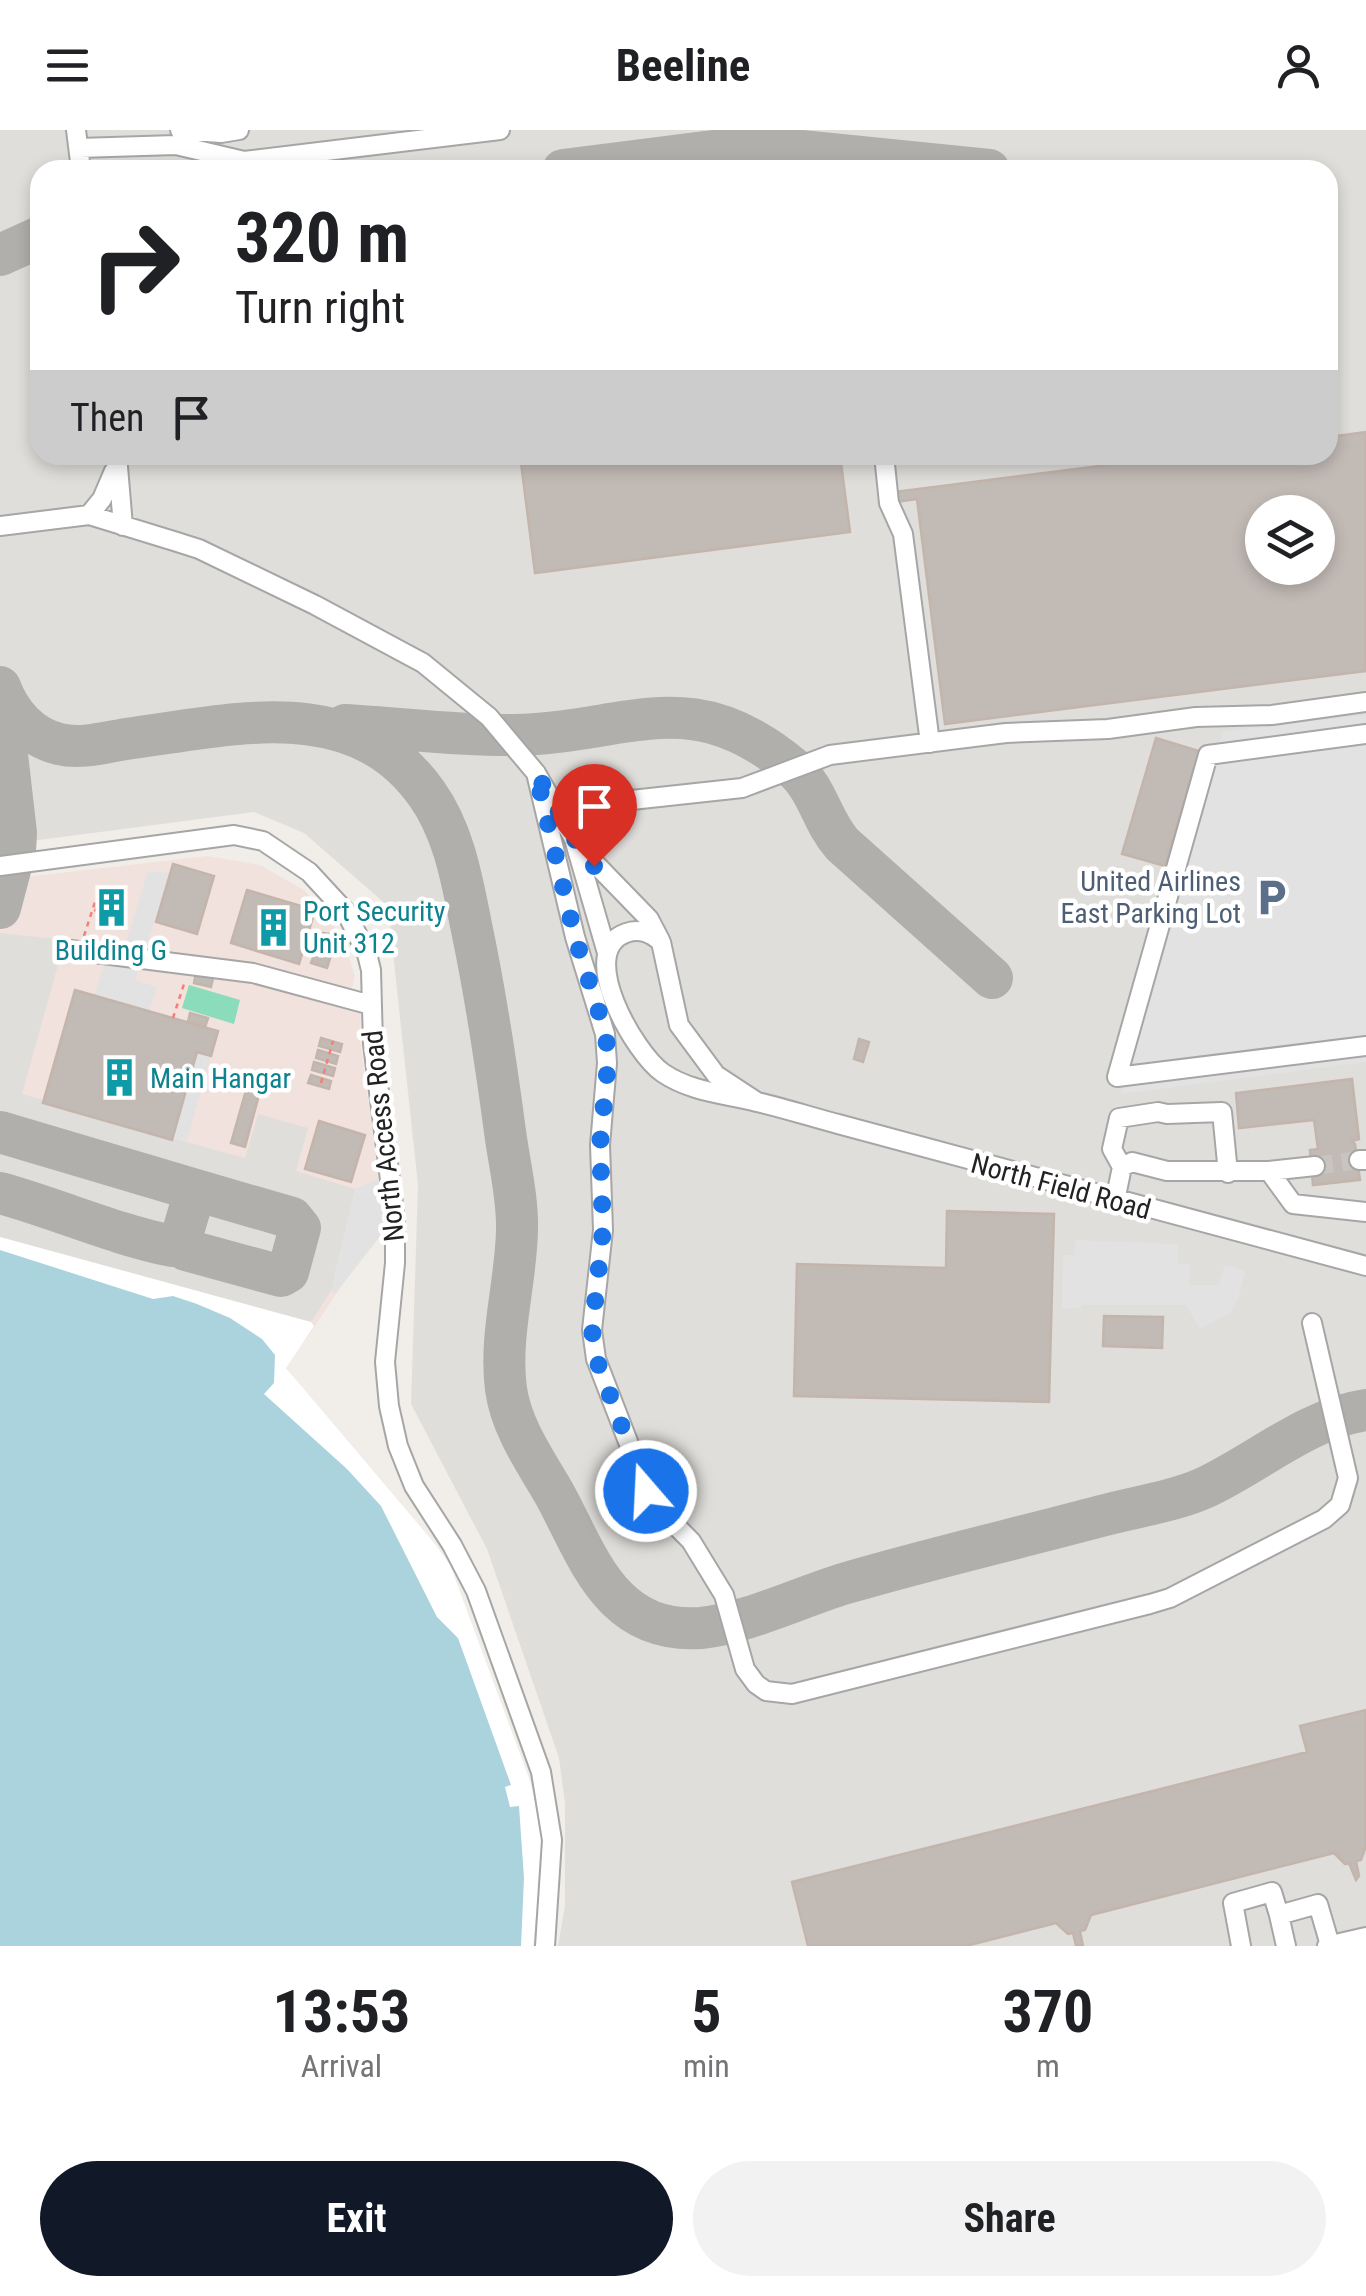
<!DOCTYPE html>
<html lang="en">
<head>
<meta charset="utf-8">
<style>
	body { margin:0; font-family:"Roboto Condensed",sans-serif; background:#f2f2f2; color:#202124; height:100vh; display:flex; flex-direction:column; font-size:38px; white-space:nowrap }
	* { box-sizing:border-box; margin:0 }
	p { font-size:32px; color:#757577 }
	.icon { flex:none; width:55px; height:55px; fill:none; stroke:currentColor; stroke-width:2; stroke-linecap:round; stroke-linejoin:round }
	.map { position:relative; height:1816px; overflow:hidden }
	.side { display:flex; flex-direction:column; background:#fff; flex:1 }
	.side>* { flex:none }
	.top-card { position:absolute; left:30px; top:30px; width:1308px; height:305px; border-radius:30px; box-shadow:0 5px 15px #0003; background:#fff; color:#202124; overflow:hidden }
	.controls { position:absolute; left:1245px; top:365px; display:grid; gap:20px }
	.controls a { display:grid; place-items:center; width:90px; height:90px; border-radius:50%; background:#fff; box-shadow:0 5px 15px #0003; font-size:50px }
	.pin { position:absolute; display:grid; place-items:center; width:85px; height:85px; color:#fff; margin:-102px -42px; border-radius:50% 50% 50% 0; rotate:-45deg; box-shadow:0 0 10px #0007 }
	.pin .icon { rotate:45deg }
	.me { position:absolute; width:110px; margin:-55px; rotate:341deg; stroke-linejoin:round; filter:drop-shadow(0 0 8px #0008) }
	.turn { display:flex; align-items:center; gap:35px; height:210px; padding:0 40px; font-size:45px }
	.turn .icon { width:130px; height:130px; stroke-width:2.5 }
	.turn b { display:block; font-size:70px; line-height:85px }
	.then { display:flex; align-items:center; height:95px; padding:0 40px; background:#0003; gap:20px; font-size:38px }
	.eta { display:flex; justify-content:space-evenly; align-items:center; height:170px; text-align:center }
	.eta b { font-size:60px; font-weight:700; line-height:70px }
	.cta { display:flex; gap:20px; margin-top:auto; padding:20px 40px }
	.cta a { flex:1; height:115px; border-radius:60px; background:#111827; color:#fff; font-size:40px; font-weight:700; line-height:115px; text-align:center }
	.cta a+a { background:#f2f2f2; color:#202124 }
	header { display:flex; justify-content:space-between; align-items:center; height:130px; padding:0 40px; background:#fff; font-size:45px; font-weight:700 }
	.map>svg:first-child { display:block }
</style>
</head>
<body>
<header><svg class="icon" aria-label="menu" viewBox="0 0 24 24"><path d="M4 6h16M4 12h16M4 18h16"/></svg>Beeline<svg class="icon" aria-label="person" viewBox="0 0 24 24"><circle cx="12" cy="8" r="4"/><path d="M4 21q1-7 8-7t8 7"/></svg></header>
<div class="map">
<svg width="1366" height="1816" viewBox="0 0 1366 1816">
	<rect width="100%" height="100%" fill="#f1eee9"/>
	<path fill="#f2e2dd" d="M207,726l53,9 44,25 24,25 16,28 11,33 -6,23 12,3 -1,36 25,192 -35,43 -45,68 -305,-99v-362z"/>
	<path fill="#e0deda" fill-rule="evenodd" d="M0,0h1366v1816h-808l7,-40v-103l-6,-45 -72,-209 -76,-145 7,-219 -30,-279 -84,-73 -50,-21 -254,33zM40,40h1288v285h-1288zM1262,382h56v56h-56z
		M0,803l65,7 -43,154 22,6 -1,3 202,55 13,-44 50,14 -12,43 59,18 -24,102 -20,31 -311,-85z"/>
	<path fill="#8bdcba" d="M189,855l51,15 -6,24 -52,-16z"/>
	<path fill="#e2e2e2" d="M1366,585v347l-245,32 101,-362z
		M148,741l22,2 -35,107 22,7 -8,24 -55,-15 13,-41 15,1z
		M197,922l14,4 -24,85 -14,-3z
		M378,1049l7,51 -50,64 -4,-3 24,-102z
		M1075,1110l103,4v20h12l-1,21h30l6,-20 20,6 -7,28 -8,14 -30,16 -14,-24h-104l-1,3 -19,1 1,-54h12z"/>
	<path fill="#abd3dd" d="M0,1112l261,76 25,50 150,188 87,229 4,161h-527z"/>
	<path fill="#fff" d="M0,1107l311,85 3,4 -28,42 149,176 15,21 80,216 10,40 2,31 -9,94h-12l3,-68 -5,-72 -9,1 -5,-20 6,-2 -53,-147 -21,-21 -56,-111 -34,-37 -83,-75 10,-11 1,-28 -13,-16 -32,-21 -33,-14 -24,-8 -20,3 -153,-49z"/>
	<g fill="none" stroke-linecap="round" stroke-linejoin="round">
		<path stroke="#b0afac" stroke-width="42" d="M563,40l190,-24 236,24
			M0,125l40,-18
			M0,557c10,27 30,50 59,57 24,6 50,-3 74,-6 103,-14 223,-45 294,56 27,38 35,86 44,131 14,66 24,132 33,199 4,35 14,72 13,106 -1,53 -18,106 -11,159 5,38 30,73 49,106 34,63 56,139 146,133 43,-4 100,-31 142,-44 85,-25 172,-45 258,-68 33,-9 71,-14 103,-28 54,-25 102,-69 162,-78
			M0,564l16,139 -1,18 -15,57
			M345,595c56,3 114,11 169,10 114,-2 176,-54 279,33 25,21 28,52 49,76l150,134
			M0,1002l182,54 10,8v7l-11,38 -9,7c-59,-12 -114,-37 -172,-53
			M181,1109l5,11 95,26 7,-4 12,-44 -8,-10 -110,-32"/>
	</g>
	<path fill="#c2bab5" stroke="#c3b5ac" stroke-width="2.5" fill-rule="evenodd" d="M1366,302v239l-421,53 -28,-225 -22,3 -1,-10 293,-37h141v-18zM1262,382h56v56h-56z
		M520,325h320l10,77 -315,41z
		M1156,608l43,13 -34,115 -43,-12z
		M173,734l41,12 -17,58 -41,-12z
		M247,760l68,20 -16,54 -68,-21z
		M99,767l26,8 -3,11 -26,-7z
		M323,803l6,1 -3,10 8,2 -7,22 -16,-5z
		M196,843l17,5 -2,9 -17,-4z
		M75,860l143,41 -7,25 -14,-4 -25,88 -129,-37z
		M190,883l18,5 -3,9 -17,-5z
		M321,908l21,6 -2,8 -21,-6z
		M859,909l10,3 -6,20 -9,-3z
		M318,920l20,6 -2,8 -20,-6z
		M314,932l21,6 -2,8 -21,-6z
		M311,945l20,6 -2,8 -21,-6z
		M1352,949l7,60 -7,2 3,3 5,36 -47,5 -3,-35 8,-1 -4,-29 -75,8 -3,-35z
		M247,957l13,4 -15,56 -14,-4z
		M319,991l46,14 -14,47 -46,-13z
		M947,1081l107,3 -5,188 -255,-6 3,-132 149,4z
		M1104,1186l59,1 -1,31 -59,-2z
		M1366,1580v136l-5,14 -5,1 3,15 -3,4 -7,-17 -4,1 -11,-11 -243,62 -6,15 -5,1 3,15h-7l-3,-13 -5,1 -12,-11 -90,23h-158l-16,-64 515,-130 -7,-26z"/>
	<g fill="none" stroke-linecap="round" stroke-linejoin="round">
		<path stroke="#c8c5c1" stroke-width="18" stroke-dasharray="18 9" stroke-linecap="butt" d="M1315,1036l44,-6"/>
		<defs>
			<path id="minor" d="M76,0l5,40
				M180,0l41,3 18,-3
				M79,18l97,-3 68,16 256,-31
				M117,325l6,71
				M884,325l5,48 14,31 27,209
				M89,385l13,-16 12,-28
				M0,396l89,-11 88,27 22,7 116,56 108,58 66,54 47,56 38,66 33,114
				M1366,604l-158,21 -91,322 249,-31
				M536,643l39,164 30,97 2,29 -7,82 3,85 -11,100 4,29 55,142 40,40 33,54 21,74 11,15 10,7 26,3 358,-90 20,-6 154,-79 16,-14 8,-27 -36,-155
				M558,678l184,-20 88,-33 176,-22 102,-4 88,-12 76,-2 94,-13
				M583,721l66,68 11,21
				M0,736l234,-31 29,6 46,31 37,40 21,42 4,16 2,74 22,176v43l-10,99 4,44 9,40 16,40 38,59 24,46 65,181 11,68 -7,106
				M71,820l182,23 118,32
				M757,972l-41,-27 -37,-50 -18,-83c-10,-9 -21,-14 -35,-9 -51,18 9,121 37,140 28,19 63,21 94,29 27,6 54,15 81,22 176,49 352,96 528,142
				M1359,1030h7
				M1122,1037l-10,-18 7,-31 39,-6 9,2 55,-2 6,61
				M1269,1041l46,-5
				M1115,1071l7,-34 10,-5 35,9h102l24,33 73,8
				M1279,1785l7,31
				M1241,1816l-8,-43 39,-11 7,23 39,-11 12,41
				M1327,1816l39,-9"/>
		</defs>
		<use href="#minor" stroke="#a6a6a6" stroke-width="22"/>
		<path stroke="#f57f77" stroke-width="2.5" stroke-dasharray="5 5" stroke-linecap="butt" d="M94,780l30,9
			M84,806l11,-34 3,1
			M173,888l12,-37
			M321,953l12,-42"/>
		<use href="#minor" stroke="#fff" stroke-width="18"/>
	</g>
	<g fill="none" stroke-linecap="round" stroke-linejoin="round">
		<path stroke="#1a73e8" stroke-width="18" stroke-dasharray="0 32.4" d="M594,736l-20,-28 -38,-65 39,164 31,97 2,29 -8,82 3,85 -11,100 4,28 50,133"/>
	</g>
	<defs>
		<symbol id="parking-bare" viewBox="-9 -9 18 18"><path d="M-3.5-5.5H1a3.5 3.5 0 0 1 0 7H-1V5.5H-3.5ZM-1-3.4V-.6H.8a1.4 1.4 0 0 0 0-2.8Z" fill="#5c6f8a" stroke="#fff" stroke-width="2.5" paint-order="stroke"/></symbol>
		<symbol id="building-bare" viewBox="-9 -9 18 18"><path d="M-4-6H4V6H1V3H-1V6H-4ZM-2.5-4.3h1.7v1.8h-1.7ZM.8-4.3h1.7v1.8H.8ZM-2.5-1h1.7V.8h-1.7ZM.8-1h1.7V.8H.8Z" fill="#0f9aa8" stroke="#fff" stroke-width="2.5" paint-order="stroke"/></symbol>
	</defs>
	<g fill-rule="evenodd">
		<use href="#parking-bare" x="1244" y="740" width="55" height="55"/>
		<use href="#building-bare" x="84" y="750" width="55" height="55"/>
		<use href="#building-bare" x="246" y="770" width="55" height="55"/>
		<use href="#building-bare" x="92" y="920" width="55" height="55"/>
	</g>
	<g text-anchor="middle" stroke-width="9" stroke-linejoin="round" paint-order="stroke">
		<g font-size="28" fill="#4e5e75" stroke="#fff" text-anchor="end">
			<text x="1241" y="761">United Airlines<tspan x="1241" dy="32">East Parking Lot</tspan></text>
		</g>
		<g font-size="28" fill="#0d838f" stroke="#fff" text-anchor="start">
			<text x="303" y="791">Port Security<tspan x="303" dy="32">Unit 312</tspan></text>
			<text x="111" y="830" text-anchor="middle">Building G</text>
			<text x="150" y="958">Main Hangar</text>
		</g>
		<g font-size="28" fill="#222" stroke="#fff">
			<text transform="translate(383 1006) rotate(-96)" y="10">North Access Road</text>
			<text transform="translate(1061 1056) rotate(15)" y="10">North Field Road</text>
		</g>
	</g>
</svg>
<div class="controls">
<a><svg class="icon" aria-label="layers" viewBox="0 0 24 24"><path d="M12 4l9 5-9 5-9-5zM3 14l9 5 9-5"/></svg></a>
</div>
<div class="pin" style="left:594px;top:736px;background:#d93025"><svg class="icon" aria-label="arrive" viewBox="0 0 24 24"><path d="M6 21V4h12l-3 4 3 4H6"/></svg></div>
<svg class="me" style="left:646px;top:1361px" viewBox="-20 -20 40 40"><circle r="17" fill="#1a73e8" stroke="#fff" stroke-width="3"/><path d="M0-11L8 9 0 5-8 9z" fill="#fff"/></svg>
<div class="top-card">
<div class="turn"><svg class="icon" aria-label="right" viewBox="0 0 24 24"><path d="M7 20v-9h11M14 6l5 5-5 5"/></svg><div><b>320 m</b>Turn right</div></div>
<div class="then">Then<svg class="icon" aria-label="arrive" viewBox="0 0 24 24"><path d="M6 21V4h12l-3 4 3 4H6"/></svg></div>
</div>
</div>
<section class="side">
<div class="eta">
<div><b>13:53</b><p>Arrival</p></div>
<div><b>5</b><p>min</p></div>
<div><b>370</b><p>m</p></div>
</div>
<div class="cta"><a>Exit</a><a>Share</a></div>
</section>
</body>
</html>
